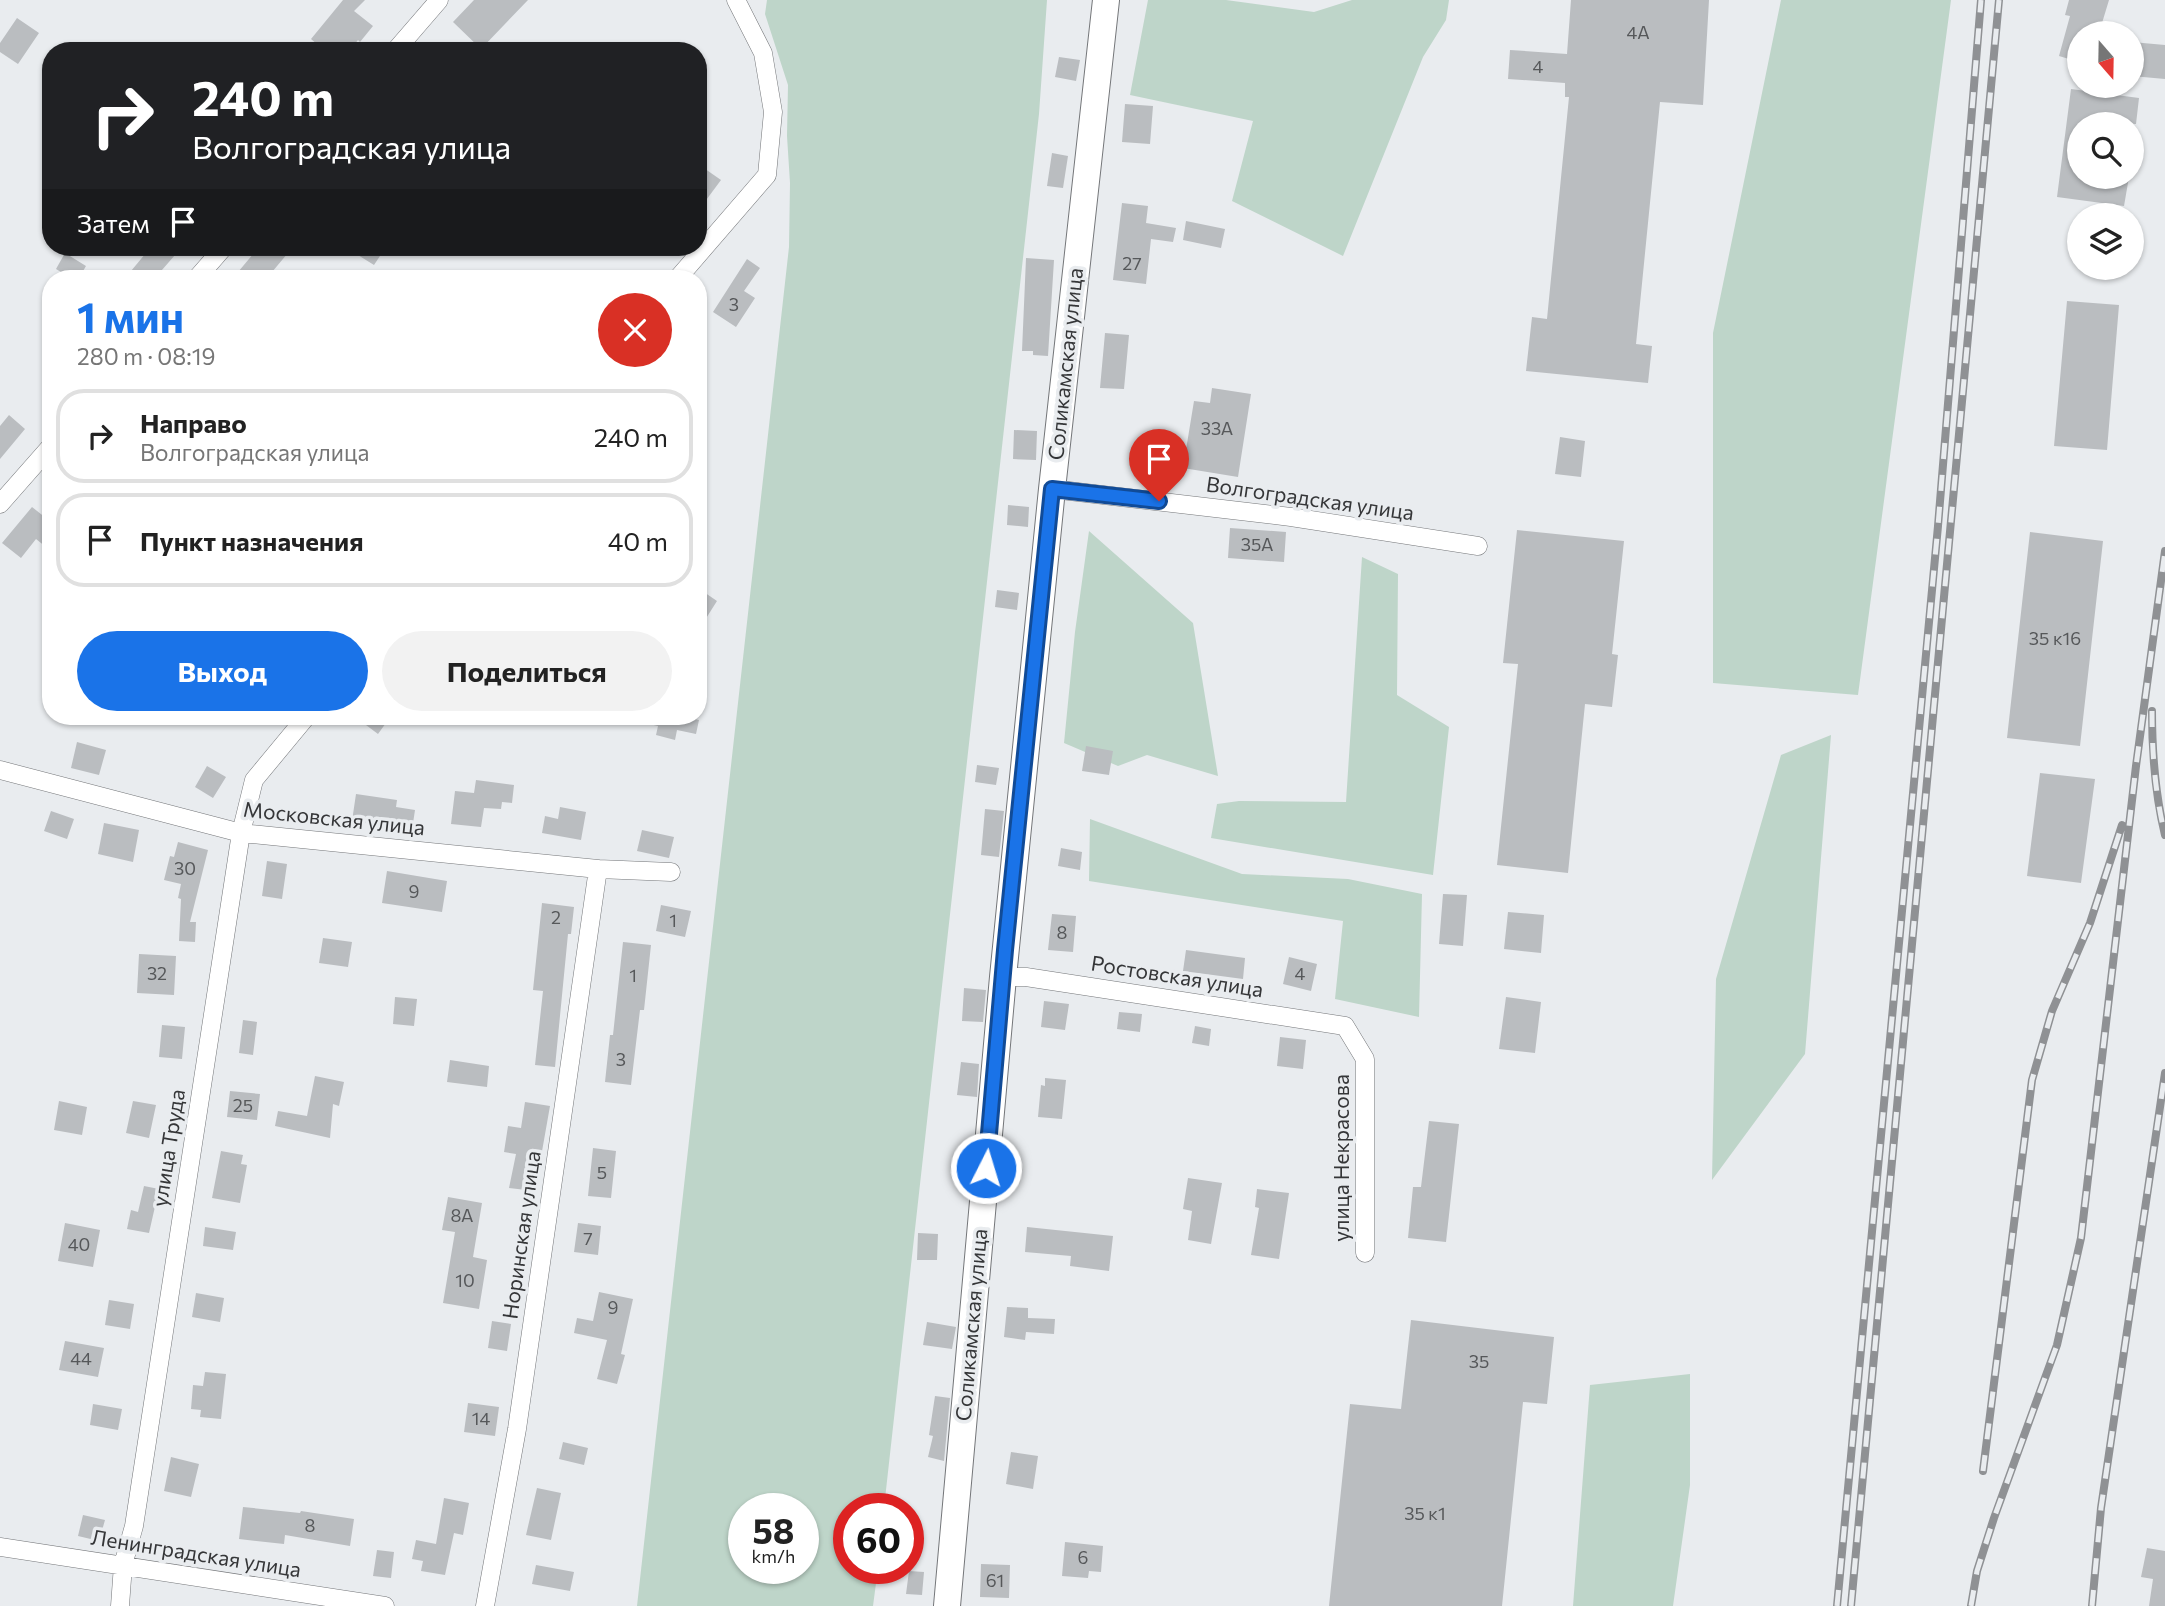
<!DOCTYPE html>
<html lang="ru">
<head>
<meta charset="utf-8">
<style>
	body { margin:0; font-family:Commissioner,sans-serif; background:#f2f2f2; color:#222; height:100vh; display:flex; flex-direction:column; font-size:26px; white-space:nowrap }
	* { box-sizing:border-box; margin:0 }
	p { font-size:23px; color:#767676 }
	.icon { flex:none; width:38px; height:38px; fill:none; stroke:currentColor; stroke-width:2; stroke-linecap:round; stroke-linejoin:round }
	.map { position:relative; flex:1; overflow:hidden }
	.sheet { position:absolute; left:42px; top:270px; width:665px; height:455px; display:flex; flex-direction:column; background:#fff; border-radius:28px; box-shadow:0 2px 5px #0004 }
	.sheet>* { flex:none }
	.guide { position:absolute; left:42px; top:42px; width:665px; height:214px; border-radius:28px; box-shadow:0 2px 5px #0004; background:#202124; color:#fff; overflow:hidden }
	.needle { width:46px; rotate:160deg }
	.controls { position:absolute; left:2067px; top:21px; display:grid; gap:14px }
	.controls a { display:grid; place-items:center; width:77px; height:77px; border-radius:50%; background:#fff; box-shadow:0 2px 5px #0004; font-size:35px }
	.speed { position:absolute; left:728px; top:1493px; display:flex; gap:14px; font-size:35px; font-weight:700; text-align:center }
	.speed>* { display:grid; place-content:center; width:91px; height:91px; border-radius:50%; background:#fff; box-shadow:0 2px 5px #0004; line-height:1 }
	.speed small { font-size:18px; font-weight:400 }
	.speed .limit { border:10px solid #d22; background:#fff; color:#111 }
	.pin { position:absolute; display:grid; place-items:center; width:60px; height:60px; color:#fff; margin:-72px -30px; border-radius:50% 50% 50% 0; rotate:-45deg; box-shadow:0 0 7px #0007 }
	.pin .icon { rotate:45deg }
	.me { position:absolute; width:77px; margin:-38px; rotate:5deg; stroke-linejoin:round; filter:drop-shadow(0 0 5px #0008) }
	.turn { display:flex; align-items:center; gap:24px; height:147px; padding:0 35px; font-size:32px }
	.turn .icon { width:91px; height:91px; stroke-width:2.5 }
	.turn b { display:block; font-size:49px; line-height:60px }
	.then { display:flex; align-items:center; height:66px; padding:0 35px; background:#0003; gap:14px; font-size:26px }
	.round { display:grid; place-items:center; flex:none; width:74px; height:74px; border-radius:37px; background:#f2f2f2 }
	.summary { display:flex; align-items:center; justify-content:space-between; height:119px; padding:0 35px }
	h1 { font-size:42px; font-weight:700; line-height:52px; color:#1a73e8 }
	.button { display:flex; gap:14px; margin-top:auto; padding:14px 35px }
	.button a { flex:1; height:80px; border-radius:42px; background:#1a73e8; color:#fff; font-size:28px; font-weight:700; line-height:80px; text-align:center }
	.button a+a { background:#f2f2f2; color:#222 }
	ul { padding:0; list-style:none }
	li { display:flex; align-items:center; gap:21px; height:94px; margin:0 14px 10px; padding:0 21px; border:4px solid #e0e0e0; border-radius:28px }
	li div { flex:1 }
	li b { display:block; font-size:26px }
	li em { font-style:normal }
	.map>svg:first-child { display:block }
</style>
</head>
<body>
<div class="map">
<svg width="2165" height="1606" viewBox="0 0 2165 1606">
	<rect width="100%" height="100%" fill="#e9ecef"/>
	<path fill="#bed5c9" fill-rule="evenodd" d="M767,0h280l-8,114 -155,1394h-35v60h29l-5,38h-236l152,-1359 1,-64 -3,-47 1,-51 -23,-71zM803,1508v60h-59v-60z
		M1148,0h78l88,12 38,-12h97l-3,20 -23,37 -80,199 -111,-55 21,-80 -123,-26z
		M1781,0h170l-93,695 -145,-12v-350z
		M1089,531l104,92 25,153 -71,-21 -29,11 -54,-23 11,-111z
		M1362,557l36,17 -1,121 52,32 -16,148 -222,-37 6,-34 22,-3 107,1z
		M1831,735l-26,319 -93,126 4,-201 65,-224z
		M1090,819l152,55 106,5 74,15 -3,123 -84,-18 8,-78 -254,-40z
		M1690,1374v111l-17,121h-100l17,-221z"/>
	<path fill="#babdc0" d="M343,0h22l-11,11 19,15 -13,16 -2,-2 -9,11h-24l-14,-12z
		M474,0h54l-47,49 -28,-27z
		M1571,0h138l-6,105 -43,-3 -24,242 16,2 -4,37 -122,-12 6,-54 15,2 22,-222h-4v-14l-57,-4 2,-29 57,4z
		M2069,0h40l-10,33h-20v29l-20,-6 11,-40 -5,-1z
		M17,18l22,15 -21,31 -18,-12v-9z
		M2132,42l33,3v34l-33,-3z
		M1059,57l21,3 -4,21 -21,-4z
		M2071,89l68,9 -3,26h-57v53h50l-5,29 -67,-9z
		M1125,104l28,2 -3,38 -28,-2z
		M1052,153l16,3 -5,32 -16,-2z
		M698,164l23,16 -23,31z
		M1122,203l26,3 -2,17 30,5 -3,14 -22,-3 -5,45 -33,-4z
		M1186,221l39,8 -4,19 -38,-8z
		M151,247h31l-27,31h-15l-9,-7z
		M259,247h34l-26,31h-34z
		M345,247h41l-12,18z
		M65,253l21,13 -7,12h-8l-15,-9z
		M1026,258l28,2 -6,96 -15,-1v-4h-11z
		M747,259l13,9 -16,23 11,7 -19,29 -23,-15z
		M2067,301l52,4 -12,145 -53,-4z
		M1105,333l24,2 -5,54 -24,-1z
		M1212,388l39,6 -13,83 -55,-9 11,-67 16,2z
		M9,415l16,14 -25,30v-33z
		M1014,430l23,1 -1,29 -23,-1z
		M1560,437l25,4 -4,36 -26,-3z
		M1008,505l21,2 -1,20 -21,-2z
		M32,507l19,15v29l-15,-12 -15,19 -19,-15z
		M1230,528l56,4 -2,30 -56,-4z
		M1517,530l107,11 -12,113 6,1 -6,52 -27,-3 -17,169 -71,-8 21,-201 -15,-1z
		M2030,532l73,9 -23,205 -73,-8z
		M698,588l19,13 -19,30z
		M997,590l22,3 -2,17 -22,-3z
		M354,716h37l-13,18z
		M642,716h39l18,4 -3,14 -19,-4 -2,10 -19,-5 2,-9 -17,-4z
		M77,742l29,8 -7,25 -28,-7z
		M1086,746l27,5 -4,24 -27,-4z
		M977,765l22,3 -3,17 -21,-3z
		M207,766l19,11 -13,21 -18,-11z
		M2040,773l55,6 -14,104 -54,-7z
		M476,780l38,5 -2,18 -10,-1 -1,7 -17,-1 -3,19 -30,-3 4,-33 19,2z
		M356,794l41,6 -1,7 19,3 -3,20 -60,-9z
		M560,807l26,5 -5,28 -39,-7 3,-17 13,3z
		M985,809l19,2 -5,46 -18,-2z
		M51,811l23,8 -7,20 -23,-8z
		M104,823l35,7 -6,32 -35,-8z
		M642,830l32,7 -5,21 -32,-7z
		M178,842l30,8 -18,72h6l-1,20 -16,-1 2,-42 -3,-1 3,-14 -17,-4 6,-24 4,1z
		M1061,848l21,4 -2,18 -22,-4z
		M267,861l20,3 -5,35 -20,-3z
		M387,871l60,10 -5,31 -60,-9z
		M1443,894l24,1 -4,51 -24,-2z
		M542,903l32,4 -3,27h-3l-13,133 -20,-2 8,-74 -10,-1z
		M661,905l30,6 -6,26 -29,-6z
		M1508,912l36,3 -3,38 -37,-4z
		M1052,914l24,2 -3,36 -25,-2z
		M323,938l29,4 -4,25 -29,-4z
		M623,942l28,3 -7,65h-4l-9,75 -26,-3 5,-47h3z
		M1186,950l59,8 -2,21 -60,-8z
		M139,954l37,2 -2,39 -37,-2z
		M1289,957l28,7 -6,27 -28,-7z
		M964,988l22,2 -3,32 -21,-1z
		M395,997l22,2 -3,27 -21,-2z
		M1506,997l35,5 -6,51 -36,-4z
		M1044,1001l25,3 -4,26 -24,-3z
		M1119,1012l23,2 -2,18 -23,-3z
		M243,1020l14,2 -4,33 -14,-2z
		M162,1025l23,2 -3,32 -23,-2z
		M1195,1026l16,3 -2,17 -17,-3z
		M1280,1037l26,3 -3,29 -26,-3z
		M450,1060l39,6 -2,21 -40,-5z
		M961,1062l18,2 -2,33 -20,-2z
		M315,1076l29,6 -5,24 -6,-2 -3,34 -55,-12 3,-15 29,5z
		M1045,1078l21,2 -4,39 -24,-2 3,-32 4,1z
		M230,1091l30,3 -3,26 -30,-3z
		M59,1101l28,6 -5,28 -28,-5z
		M133,1101l23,4 -7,33 -23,-5z
		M525,1102l25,4 -15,85 -26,-3 7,-34 -12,-2 4,-26 13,2z
		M1429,1121l30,3 -13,118 -38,-4 5,-51h8z
		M593,1148l23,3 -5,47 -23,-2z
		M221,1151l22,4 -2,9 6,1 -7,38 -28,-5z
		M1188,1178l34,5 -11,61 -23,-4 4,-29 -9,-2z
		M144,1186l15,3 -10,44 -22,-4 4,-19 7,2z
		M1257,1189l32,4 -10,66 -28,-4 8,-47 -4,-1z
		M448,1197l34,6 -9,54 14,3 -8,49 -36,-6 12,-71 -13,-2z
		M65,1223l35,7 -7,37 -35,-6z
		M578,1223l23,3 -3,29 -24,-3z
		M205,1227l31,5 -3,18 -30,-4z
		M1027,1227l86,9 -4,35 -39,-5 1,-10 -46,-4z
		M918,1233l20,1 -1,26h-20z
		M599,1292l34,7 -12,55 4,1 -8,29 -20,-5 10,-39 -33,-7 3,-15 16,3z
		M196,1293l28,5 -4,24 -28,-5z
		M109,1300l25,4 -4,25 -25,-4z
		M1007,1307l21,1v10l27,1 -1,15 -28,-2 -1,8 -21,-3z
		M1411,1320l143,17 -7,67 -24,-2 -21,204h-173l21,-202 51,5z
		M492,1321l19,3 -4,27 -19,-3z
		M927,1322l29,5 -4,22 -29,-4z
		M65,1341l39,7 -6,29 -39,-7z
		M205,1372l21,2 -5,45 -21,-2 1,-7 -10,-1 2,-24 10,1z
		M935,1396l15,2 -6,63 -16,-4 5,-21 -4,-1z
		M468,1403l31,4 -4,29 -31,-4z
		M93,1404l29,5 -4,21 -28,-5z
		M563,1442l25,6 -4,17 -25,-6z
		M1011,1452l27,4 -5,33 -27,-5z
		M171,1457l28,7 -8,33 -27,-6z
		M537,1488l24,5 -10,47 -25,-5z
		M444,1498l25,5 -6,32 -9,-2 -9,42 -24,-4 2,-10 -11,-2 4,-19 20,4z
		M243,1507l57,6 1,-2 53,8 -4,27 -65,-11 -1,9 -45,-5z
		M83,1515l22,5 -6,21 -21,-5z
		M1065,1542l38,4 -2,26 -12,-1 -1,7 -26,-2z
		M2147,1548l18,3v55h-16l4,-27 -12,-2z
		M377,1550l17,2 -3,26 -18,-2z
		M981,1564l29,1 -1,33 -29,-1z
		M536,1565l38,7 -4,19 -38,-7z
		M909,1571l15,1 -2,23 -16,-1z"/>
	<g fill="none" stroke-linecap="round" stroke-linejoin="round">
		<defs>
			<path id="street" d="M395,51l44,-51
				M197,278l27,-31
				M678,278l89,-103 6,-63 -10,-59 -27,-53
				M1052,489l239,28 187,29
				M0,504l51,-58
				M0,770l241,63 357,36 73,3
				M1003,977h23l319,49 20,33v194
				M0,1547l385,59
				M120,1606l3,-41 11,-39 107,-693 13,-53 53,-64
				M485,1606l32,-177 81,-560"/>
			<path id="primary" d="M947,1606l56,-629 49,-488 54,-489"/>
		</defs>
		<use href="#street" stroke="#747679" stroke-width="19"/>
		<use href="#primary" stroke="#747679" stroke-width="28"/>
		<use href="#street" stroke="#fff" stroke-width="18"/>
		<use href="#primary" stroke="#fff" stroke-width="26"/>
		<defs>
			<path id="rail" d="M2152,711c0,42 3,83 13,124
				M1983,1471l49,-391 20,-69 38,-88 32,-98
				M1837,1606l101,-1080 43,-526
				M1851,1606l148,-1606
				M1971,1606l6,-35 17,-53 63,-173 24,-107 55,-472 29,-215
				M2092,1606l9,-98 64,-435"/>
		</defs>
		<use href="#rail" stroke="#8f9194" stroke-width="8"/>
		<use href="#rail" stroke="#e9ecef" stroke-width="5" stroke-dasharray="16" stroke-linecap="butt"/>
	</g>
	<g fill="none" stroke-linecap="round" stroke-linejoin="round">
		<defs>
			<path id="route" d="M986,1168l19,-218 47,-461 107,12"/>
		</defs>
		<use href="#route" stroke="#114b97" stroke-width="18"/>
		<use href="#route" stroke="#1a73e8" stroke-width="12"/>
	</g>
	<g text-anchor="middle" stroke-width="7" stroke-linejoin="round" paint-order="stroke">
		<g font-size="18" fill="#56585a">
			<text x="1638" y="39">4А</text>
			<text x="1538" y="73">4</text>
			<text x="1132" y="270">27</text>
			<text x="734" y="311">3</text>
			<text x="1217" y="435">33А</text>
			<text x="1257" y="551">35А</text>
			<text x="2055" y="645">35 к16</text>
			<text x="185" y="875">30</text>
			<text x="414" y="898">9</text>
			<text x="556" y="924">2</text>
			<text x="673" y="927">1</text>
			<text x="1062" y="939">8</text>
			<text x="157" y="980">32</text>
			<text x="1300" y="980">4</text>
			<text x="633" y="982">1</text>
			<text x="621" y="1066">3</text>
			<text x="243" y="1112">25</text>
			<text x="602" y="1179">5</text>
			<text x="462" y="1222">8А</text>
			<text x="588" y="1245">7</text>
			<text x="79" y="1251">40</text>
			<text x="465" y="1287">10</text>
			<text x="613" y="1314">9</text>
			<text x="81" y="1365">44</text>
			<text x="1479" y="1368">35</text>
			<text x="481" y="1425">14</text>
			<text x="1425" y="1520">35 к1</text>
			<text x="310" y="1532">8</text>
			<text x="1083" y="1564">6</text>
			<text x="995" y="1587">61</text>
		</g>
		<g font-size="21" fill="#353638" stroke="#e9ecef">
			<text transform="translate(1066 364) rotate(-84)" y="7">Соликамская улица</text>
			<text transform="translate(1310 499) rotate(8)" y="7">Волгоградская улица</text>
			<text transform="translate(334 819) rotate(6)" y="7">Московская улица</text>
			<text transform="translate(1177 977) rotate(9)" y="7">Ростовская улица</text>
			<text transform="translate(169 1148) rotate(-81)" y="7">улица Труда</text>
			<text transform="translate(1342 1158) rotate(-90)" y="7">улица Некрасова</text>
			<text transform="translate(522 1235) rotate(-82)" y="7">Норинская улица</text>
			<text transform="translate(972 1325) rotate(-85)" y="7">Соликамская улица</text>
			<text transform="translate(196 1554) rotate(9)" y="7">Ленинградская улица</text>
		</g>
	</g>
</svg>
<div class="controls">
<a><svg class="needle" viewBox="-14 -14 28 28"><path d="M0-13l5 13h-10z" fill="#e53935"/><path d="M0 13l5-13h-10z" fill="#767676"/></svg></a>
<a><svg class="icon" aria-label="search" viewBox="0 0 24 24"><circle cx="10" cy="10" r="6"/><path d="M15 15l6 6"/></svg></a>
<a><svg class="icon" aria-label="layers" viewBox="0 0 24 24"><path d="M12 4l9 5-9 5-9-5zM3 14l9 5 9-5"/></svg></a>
</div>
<div class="speed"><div>58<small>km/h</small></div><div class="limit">60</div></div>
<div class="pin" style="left:1159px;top:501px;background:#d93025"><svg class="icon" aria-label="arrive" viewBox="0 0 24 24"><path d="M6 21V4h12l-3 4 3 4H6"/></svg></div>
<svg class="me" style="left:986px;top:1168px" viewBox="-20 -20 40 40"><circle r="17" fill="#1a73e8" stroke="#fff" stroke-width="3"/><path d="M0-11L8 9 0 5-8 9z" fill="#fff"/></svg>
<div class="guide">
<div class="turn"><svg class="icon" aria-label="right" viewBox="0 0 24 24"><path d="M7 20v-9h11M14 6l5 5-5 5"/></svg><div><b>240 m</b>Волгоградская улица</div></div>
<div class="then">Затем<svg class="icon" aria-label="arrive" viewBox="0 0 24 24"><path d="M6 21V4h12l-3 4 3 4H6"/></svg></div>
</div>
<section class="sheet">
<div class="summary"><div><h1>1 мин</h1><p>280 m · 08:19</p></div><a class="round" style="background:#d93025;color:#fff"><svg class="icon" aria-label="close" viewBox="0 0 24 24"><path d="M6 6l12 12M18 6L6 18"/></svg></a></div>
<ul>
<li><svg class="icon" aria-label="right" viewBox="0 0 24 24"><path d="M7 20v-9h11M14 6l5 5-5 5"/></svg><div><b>Направо</b><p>Волгоградская улица</p></div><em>240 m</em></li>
<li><svg class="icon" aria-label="arrive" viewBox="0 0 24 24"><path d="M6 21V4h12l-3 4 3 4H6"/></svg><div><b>Пункт назначения</b></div><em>40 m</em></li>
</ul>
<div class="button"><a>Выход</a><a>Поделиться</a></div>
</section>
</div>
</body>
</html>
